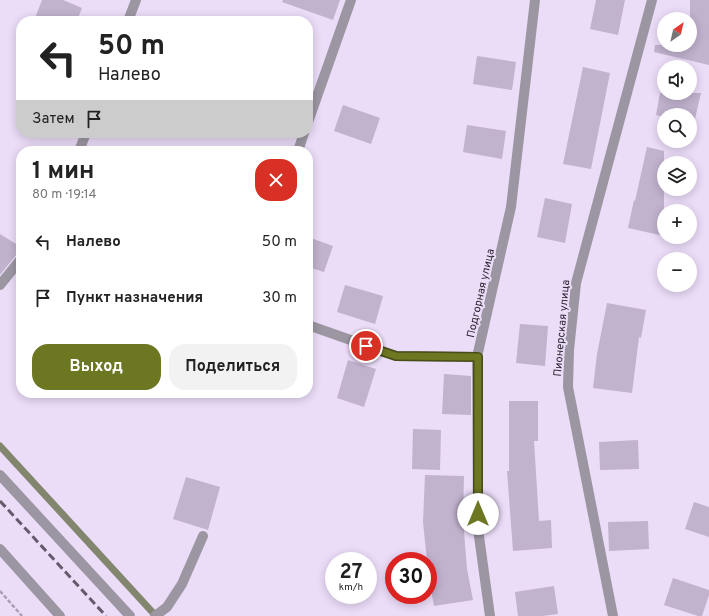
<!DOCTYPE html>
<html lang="ru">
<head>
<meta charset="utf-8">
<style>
	body { margin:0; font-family:Overpass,sans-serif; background:#f2f2f2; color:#222; height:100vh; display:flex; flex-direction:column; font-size:15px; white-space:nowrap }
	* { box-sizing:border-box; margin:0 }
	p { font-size:13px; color:#767676 }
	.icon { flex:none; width:22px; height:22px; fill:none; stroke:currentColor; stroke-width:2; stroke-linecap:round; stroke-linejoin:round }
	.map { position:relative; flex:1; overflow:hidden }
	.side { position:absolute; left:16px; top:146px; width:297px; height:252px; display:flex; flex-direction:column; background:#fff; border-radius:16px; box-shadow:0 2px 10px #0003 }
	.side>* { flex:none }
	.hud { position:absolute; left:16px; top:16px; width:297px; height:122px; border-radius:16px; box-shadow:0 2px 10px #0003; background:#fff; color:#222; overflow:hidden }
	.needle { width:26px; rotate:34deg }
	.buttons { position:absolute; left:657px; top:12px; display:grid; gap:8px }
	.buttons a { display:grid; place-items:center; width:40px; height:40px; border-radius:50%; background:#fff; box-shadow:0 2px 10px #0003; font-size:20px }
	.speed { position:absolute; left:325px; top:552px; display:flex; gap:8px; font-size:20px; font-weight:700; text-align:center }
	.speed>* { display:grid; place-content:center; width:52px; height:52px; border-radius:50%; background:#fff; box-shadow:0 2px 10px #0003; line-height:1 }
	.speed small { font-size:10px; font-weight:400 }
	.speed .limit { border:6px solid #d22; background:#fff; color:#111 }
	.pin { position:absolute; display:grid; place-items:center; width:34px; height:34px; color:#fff; margin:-17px; border:2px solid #fff; border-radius:50%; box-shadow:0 1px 4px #0007 }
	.me { position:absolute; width:44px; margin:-22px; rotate:0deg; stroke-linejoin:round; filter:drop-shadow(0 0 3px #0008) }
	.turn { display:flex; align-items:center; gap:14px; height:84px; padding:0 16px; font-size:18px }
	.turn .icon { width:52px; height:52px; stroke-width:2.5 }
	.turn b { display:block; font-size:28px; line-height:34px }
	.then { display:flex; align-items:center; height:38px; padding:0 16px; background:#0003; gap:8px; font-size:15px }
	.round { display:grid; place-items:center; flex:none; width:42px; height:42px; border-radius:16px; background:#f2f2f2 }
	.headline { display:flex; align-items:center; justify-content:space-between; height:68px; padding:0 16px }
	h1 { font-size:24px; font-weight:700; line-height:30px }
	.button { display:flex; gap:8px; margin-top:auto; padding:8px 16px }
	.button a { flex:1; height:46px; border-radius:16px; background:#6d7722; color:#fff; font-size:16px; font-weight:700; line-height:46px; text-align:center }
	.button a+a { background:#f2f2f2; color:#222 }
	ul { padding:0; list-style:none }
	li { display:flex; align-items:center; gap:12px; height:56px; padding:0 16px }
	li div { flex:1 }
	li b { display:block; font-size:15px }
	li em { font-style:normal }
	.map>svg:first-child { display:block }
</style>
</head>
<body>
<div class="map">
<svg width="709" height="616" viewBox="0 0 709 616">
	<rect width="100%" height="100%" fill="#ebdcf8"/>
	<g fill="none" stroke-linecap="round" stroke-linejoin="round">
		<path stroke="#82866f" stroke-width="7" d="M0,446l156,170"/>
	</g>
	<path fill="#c1b2ce" d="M42,0h21l19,8 -5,13h-43z
		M283,0h57l-7,20 -51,-18z
		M596,0h29l-7,35 -28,-6z
		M690,0h19v65l-55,-13 1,-7h35z
		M477,56l39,6 -4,28 -39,-6z
		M583,67l27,6 -19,96 -28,-5z
		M660,93h41l-7,30h-4v-8h-26v2l-8,-2z
		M343,105l37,13 -9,26 -37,-13z
		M467,125l39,6 -4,28 -39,-7z
		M647,147l17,4v85l-36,-8 6,-28 1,1z
		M545,198l27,6 -7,39 -28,-6z
		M0,234l21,13 -2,6 -3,2 -16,20z
		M308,237l25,9 -9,26 -16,-5z
		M345,285l38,11 -8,28 -38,-12z
		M607,303l39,7 -5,28 -2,-1 -7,56 -39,-5 4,-34z
		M520,324l28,2 -3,40 -29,-3z
		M348,360l28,9 -12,38 -27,-9z
		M444,374l27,2v39l-29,-1z
		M509,401h29v40h-4l5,80 12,-1 1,28 -39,3 -6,-80h2z
		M413,429l28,1 -1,40 -28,-1z
		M638,440l1,29 -39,1 -1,-28z
		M425,475l39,1 -1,43 4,50 6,31 -39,6 -6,-33v-12h-1l-4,-39z
		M186,477l34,10 -12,43 -35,-11z
		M694,502l15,5v30l-24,-8z
		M648,521l1,28 -40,2 -1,-29z
		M673,578l36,12v5l-7,21h-4l-34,-11z
		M554,586l4,28 -16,2h-24l-3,-24z"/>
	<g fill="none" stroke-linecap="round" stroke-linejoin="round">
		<path stroke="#aa9eb4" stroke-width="2.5" stroke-dasharray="4 2" stroke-linecap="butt" d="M0,591l22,25"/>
		<path stroke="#9c96a2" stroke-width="10" d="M128,21l8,-21
			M308,122l43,-122
			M79,151l7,-18
			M298,151l6,-18
			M0,285l21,-26
			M308,325l88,31 81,1
			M0,475l130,141
			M0,549l60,67
			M155,616l12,-9 15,-23 21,-48
			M490,616l-12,-87 -1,-172 34,-150 24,-207
			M613,616l-45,-229 1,-37 7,-67 76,-283"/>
		<path stroke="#635b6b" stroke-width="3" stroke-dasharray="8 4" stroke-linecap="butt" d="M0,501l106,115"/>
	</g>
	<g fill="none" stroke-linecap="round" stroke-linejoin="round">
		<defs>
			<path id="route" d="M366,346l30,10 82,1v157"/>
		</defs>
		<use href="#route" stroke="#474d16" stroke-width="10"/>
		<use href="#route" stroke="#6d7722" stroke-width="7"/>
	</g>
	<g text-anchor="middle" stroke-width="4" stroke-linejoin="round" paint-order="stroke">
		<g font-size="11" fill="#2b2530" stroke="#ebdcf8">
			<text transform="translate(480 293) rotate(-77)" y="4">Подгорная улица</text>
			<text transform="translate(561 328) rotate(-85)" y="4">Пионерская улица</text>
		</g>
	</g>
</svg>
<div class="buttons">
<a><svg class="needle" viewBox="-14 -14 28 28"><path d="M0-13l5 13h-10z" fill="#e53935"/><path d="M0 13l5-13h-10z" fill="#767676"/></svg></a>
<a><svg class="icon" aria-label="sound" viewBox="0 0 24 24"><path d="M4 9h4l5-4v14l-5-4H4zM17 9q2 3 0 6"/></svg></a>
<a><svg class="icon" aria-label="search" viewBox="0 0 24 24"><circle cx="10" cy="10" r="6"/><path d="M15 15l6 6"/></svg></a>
<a><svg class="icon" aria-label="layers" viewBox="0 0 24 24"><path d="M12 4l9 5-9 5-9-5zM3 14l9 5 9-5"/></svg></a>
<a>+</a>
<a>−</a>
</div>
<div class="speed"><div>27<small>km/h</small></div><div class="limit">30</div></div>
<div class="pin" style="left:366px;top:346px;background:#d93025"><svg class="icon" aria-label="arrive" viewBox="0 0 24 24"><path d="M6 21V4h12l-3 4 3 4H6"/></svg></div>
<svg class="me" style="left:478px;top:514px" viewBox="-20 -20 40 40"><circle r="19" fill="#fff"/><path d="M0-13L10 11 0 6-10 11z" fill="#6d7722"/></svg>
<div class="hud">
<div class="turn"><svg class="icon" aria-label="left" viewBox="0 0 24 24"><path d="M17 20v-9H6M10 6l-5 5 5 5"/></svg><div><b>50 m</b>Налево</div></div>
<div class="then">Затем<svg class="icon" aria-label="arrive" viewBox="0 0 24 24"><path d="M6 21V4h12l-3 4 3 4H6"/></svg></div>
</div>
<section class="side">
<div class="headline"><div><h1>1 мин</h1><p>80 m · 19:14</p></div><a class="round" style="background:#d93025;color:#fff"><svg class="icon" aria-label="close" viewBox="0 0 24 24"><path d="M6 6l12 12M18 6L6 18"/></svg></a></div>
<ul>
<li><svg class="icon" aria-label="left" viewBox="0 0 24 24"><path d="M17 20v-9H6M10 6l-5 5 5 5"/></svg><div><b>Налево</b></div><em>50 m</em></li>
<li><svg class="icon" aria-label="arrive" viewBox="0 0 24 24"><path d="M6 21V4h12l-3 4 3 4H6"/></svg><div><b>Пункт назначения</b></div><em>30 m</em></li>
</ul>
<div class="button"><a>Выход</a><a>Поделиться</a></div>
</section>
</div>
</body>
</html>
